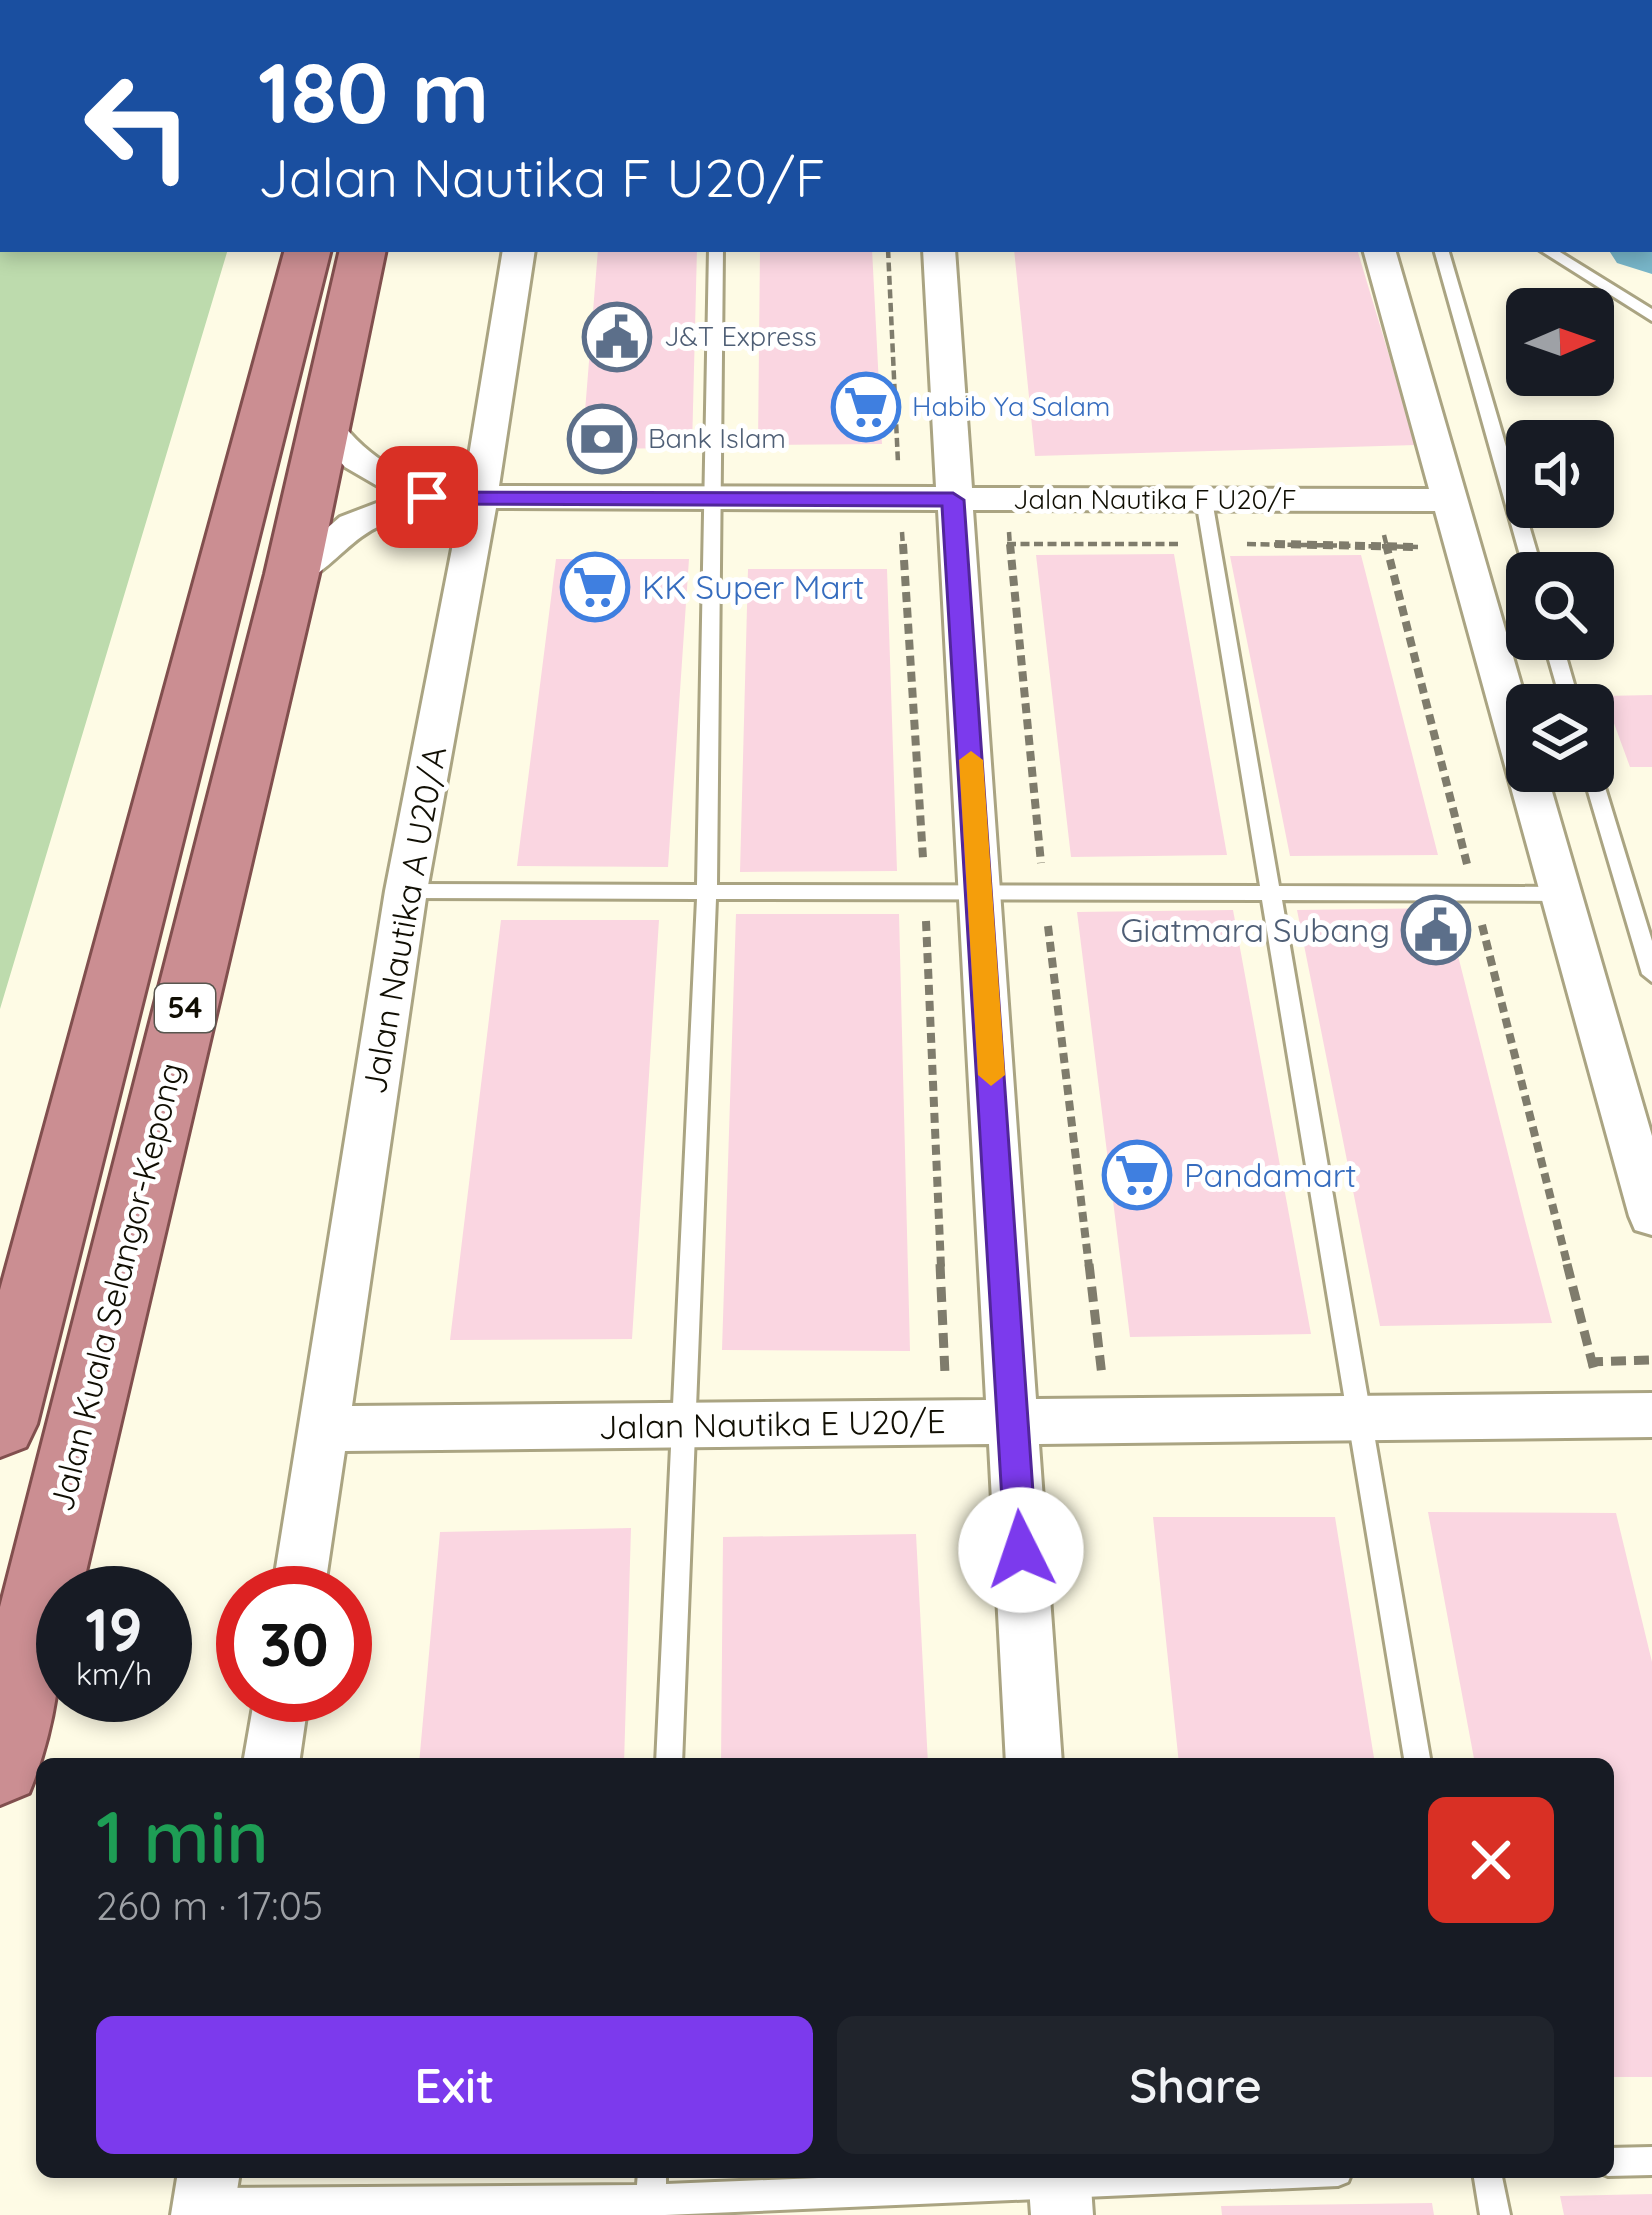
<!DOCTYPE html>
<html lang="en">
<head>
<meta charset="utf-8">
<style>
	body { margin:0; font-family:Quicksand,sans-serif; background:#20242c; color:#f1f3f6; height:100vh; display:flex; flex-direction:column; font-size:45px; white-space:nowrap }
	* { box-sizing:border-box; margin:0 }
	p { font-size:39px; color:#9ea1a6 }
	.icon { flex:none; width:66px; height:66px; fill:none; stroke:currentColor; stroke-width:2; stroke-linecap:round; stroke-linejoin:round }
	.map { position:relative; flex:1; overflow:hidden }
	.panel { position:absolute; left:36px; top:1758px; width:1578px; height:420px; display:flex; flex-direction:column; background:#171b24; border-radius:18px; box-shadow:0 6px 18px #0003 }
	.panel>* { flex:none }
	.banner { position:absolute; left:0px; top:0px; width:1653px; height:252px; box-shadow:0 6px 18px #0003; background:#1a4fa0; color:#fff; overflow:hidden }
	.needle { width:78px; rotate:88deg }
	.buttons { position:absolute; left:1506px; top:288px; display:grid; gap:24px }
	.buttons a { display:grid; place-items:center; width:108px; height:108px; border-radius:18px; background:#171b24; box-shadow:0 6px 18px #0003; font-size:60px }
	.speed { position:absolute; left:36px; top:1566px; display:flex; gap:24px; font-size:60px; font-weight:700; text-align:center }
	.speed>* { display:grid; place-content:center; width:156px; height:156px; border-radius:50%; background:#171b24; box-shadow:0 6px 18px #0003; line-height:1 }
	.speed small { font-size:30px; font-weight:400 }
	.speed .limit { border:18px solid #d22; background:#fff; color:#111 }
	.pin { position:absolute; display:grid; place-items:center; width:102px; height:102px; color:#fff; margin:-51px; border-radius:24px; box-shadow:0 6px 18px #0006 }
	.me { position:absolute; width:132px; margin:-66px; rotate:356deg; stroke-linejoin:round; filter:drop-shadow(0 0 9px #0008) }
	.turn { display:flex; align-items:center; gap:42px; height:252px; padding:0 60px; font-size:54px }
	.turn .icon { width:156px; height:156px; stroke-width:2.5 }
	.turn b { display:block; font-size:84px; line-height:102px }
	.round { display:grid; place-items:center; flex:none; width:126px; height:126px; border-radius:18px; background:#20242c }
	.summary { display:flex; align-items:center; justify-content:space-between; height:204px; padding:0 60px }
	h1 { font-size:72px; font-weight:600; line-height:90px; color:#1e9e55 }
	.cta { display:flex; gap:24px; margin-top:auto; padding:24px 60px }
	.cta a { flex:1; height:138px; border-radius:18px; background:#7c3aed; color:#fff; font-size:48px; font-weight:600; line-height:138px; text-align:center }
	.cta a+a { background:#20242c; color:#f1f3f6 }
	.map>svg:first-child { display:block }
</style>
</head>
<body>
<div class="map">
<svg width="1652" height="2215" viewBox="0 0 1652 2215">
	<rect width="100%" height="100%" fill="#fefbe5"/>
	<path fill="#bddbad" d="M0,0h302l-299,3v246h225l-228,760z"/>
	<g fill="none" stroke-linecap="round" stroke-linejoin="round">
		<path fill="#79b7ca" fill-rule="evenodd" d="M1083,0h65l2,3h-65z
			M1652,232v42l-35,-11 -9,-14h42z"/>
	</g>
	<path fill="#fad6e1" d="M598,249h99l-5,199 -110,1z
		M760,249h112l10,195 -124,1z
		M1014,249h343l59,196 -381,11z
		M1174,554l53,301 -156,2 -35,-302z
		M1361,555l77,300 -148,1 -60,-300z
		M556,559h133l-21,308 -151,-1z
		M748,569h139l10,302 -157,1z
		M1652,695v72h-22l-26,-71z
		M1446,908l79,313 27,102 -172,3 -83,-416z
		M1233,910l78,424 -181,3 -53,-425z
		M736,914h163l11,437 -188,-1z
		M501,920h158l-27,419 -182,1z
		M1428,1512l188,1 36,149v415h-44v-313h-133z
		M1153,1517h182l40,247h-196z
		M631,1528l-7,236h-205l21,-232z
		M916,1534l12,230h-207l2,-227z
		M1652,2194v21h-88l-4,-19z
		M1432,2203l2,12h-212l-1,-9z"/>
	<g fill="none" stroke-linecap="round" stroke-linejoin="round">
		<defs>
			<path id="service" d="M722,0h12v3h-12z
				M1425,0h20l2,3h-20z
				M1650,137h2v9h-2z
				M709,249h14l-6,636 543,1 -64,-386 8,-5 8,5 67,386 282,1 10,7 -10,7 -279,-1 149,864h-26l-143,-864 -546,-1 -34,865h-26l41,-865 -291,-1 -10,-7 10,-7 291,1z
				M1434,249h14l95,324h-18z
				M1538,249h17l97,60v12z
				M1543,639h18l19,66h-18z
				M1593,765l7,6 52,170v41l-10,-8 -60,-203h11z
				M1652,2147v28l-44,1 -10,-4h10v-24z
				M638,2172h28v12l303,-12h383l-4,10 -10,4 -673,29h-460l-9,-12 5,-10 10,-5 426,-3z
				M1473,2172h28l9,43h-30z"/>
			<path id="minor" d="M550,0h28l-29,3z
				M862,0h38l2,3h-38z
				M503,249h32l-36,237 437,1 -13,-238h32l17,239 457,1 -66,-240h32l132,456v66h19l106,365v99l-17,-5 -6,-14 -194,-705 -462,-1 63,889 616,-6v44l-613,7 23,320h-56l-17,-320 -644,7 -21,142h-52l113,-702 75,-383c-32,0 -72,9 -99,29 -22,16 -42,42 -69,49l-18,-12 66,-57 55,-21 -50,-29 -37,-43 5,-7h24c31,42 75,69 127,69zM496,508l442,2 48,890 -634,6 75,-515z
				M255,1695h54l-10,69h-56z
				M178,2172h62l-7,43h-62z
				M1028,2172h62l3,43h-62z"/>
			<path id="trunk" d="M285,249h46l-294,1175 -11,23 -26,10v-167z
				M340,249h46l-67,325 -238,1019h-18c0,70 -7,135 -34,200l-29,12v-198l265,-1033z"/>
		</defs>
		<use href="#service" stroke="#aaa482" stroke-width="6"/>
		<use href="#minor" stroke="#aaa482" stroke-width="6"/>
		<use href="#trunk" stroke="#814f4e" stroke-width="6"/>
		<path stroke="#7f7c6c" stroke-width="4.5" stroke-dasharray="9 4.5" stroke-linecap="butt" d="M888,249l10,214
			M902,532l1,15
			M1009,532l1,15
			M1384,535l3,12
			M1007,544h171
			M1247,544l171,3"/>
		<path stroke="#7f7c6c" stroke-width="8" stroke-dasharray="10 6" stroke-linecap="butt" d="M903,544l20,314
			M1010,544l31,319
			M1275,544l143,3
			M1386,544l81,320
			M926,921l15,346
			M1482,925l86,342
			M1048,926l41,341"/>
		<path stroke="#7f7c6c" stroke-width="9" stroke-dasharray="15 8" stroke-linecap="butt" d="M940,1264l5,110
			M1089,1264l13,112
			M1567,1264l27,106
			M1588,1362l64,-2"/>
		<use href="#service" fill="#fff" fill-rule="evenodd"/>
		<use href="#minor" fill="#fff" fill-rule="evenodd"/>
		<use href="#trunk" fill="#cb8e92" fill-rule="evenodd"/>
	</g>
	<path fill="#7c3aed" stroke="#51269a" stroke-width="3" d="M419,492l534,1 11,7 73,1050 -5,10 -11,5 -11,-5 -5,-10 -63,-1044 -515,-2 -8,-2z"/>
	<path fill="#f59e0b" d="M971,751l12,9 22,315 -14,11 -13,-11 -19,-315z"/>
	<defs>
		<symbol id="civic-ring" viewBox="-11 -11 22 22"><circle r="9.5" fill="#fff" stroke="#5c6f8a" stroke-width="1.5"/><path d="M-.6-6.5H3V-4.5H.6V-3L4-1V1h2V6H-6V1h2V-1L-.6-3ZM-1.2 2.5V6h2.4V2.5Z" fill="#5c6f8a"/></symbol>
		<symbol id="supermarket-ring" viewBox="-11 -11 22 22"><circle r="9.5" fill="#fff" stroke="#3f7fe0" stroke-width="1.5"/><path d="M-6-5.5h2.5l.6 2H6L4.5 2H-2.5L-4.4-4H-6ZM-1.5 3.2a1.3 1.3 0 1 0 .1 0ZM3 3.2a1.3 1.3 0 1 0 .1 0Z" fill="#3f7fe0"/></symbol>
		<symbol id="bank-ring" viewBox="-11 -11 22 22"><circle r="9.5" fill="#fff" stroke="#5c6f8a" stroke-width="1.5"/><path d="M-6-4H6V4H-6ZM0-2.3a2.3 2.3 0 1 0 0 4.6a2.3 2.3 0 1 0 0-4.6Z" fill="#5c6f8a"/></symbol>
	</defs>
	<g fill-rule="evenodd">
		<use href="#civic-ring" x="579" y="299" width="76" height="76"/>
		<use href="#supermarket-ring" x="828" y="369" width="76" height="76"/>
		<use href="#bank-ring" x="564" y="401" width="76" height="76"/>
		<use href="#supermarket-ring" x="557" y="549" width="76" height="76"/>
		<use href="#civic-ring" x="1398" y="892" width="76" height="76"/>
		<use href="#supermarket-ring" x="1099" y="1137" width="76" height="76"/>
	</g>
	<g text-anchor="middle" stroke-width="10" stroke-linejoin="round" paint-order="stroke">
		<g font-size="27" fill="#4e5e75" stroke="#fff" text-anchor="start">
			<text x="664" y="346">J&amp;T Express</text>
			<text x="648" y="448">Bank Islam</text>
		</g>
		<g font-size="27" fill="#366cbe" stroke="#fff" text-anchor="start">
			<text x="912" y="416">Habib Ya Salam</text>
		</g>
		<g font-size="27" fill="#100e03" stroke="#fff">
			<text x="1155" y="509">Jalan Nautika F U20/F</text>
		</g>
		<rect fill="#fff" stroke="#58564f" stroke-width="3" x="155" y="984" width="60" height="48" rx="9"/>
		<g font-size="30" font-weight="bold" fill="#100e03">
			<text x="185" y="1018">54</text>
		</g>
		<g font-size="33" fill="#366cbe" stroke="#fff" text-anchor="start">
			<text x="642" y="599">KK Super Mart</text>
			<text x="1184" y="1187">Pandamart</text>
		</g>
		<g font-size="33" fill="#100e03" stroke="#fff">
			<text transform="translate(404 920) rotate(-80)" y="12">Jalan Nautika A U20/A</text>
			<text transform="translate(116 1287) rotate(-76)" y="12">Jalan Kuala Selangor-Kepong</text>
			<text transform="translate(772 1424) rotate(-1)" y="12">Jalan Nautika E U20/E</text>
		</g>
		<g font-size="33" fill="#4e5e75" stroke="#fff" text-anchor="end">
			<text x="1390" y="942">Giatmara Subang</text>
		</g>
	</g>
</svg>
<div class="buttons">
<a><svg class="needle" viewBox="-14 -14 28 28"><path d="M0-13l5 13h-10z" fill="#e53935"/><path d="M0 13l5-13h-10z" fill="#9ea1a6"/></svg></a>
<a><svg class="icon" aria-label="sound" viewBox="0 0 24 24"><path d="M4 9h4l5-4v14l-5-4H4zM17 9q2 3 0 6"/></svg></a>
<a><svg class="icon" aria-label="search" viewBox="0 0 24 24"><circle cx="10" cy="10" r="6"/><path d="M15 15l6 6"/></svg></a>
<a><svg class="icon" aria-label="layers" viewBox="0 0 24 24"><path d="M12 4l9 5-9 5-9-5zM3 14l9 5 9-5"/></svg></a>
</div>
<div class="speed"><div>19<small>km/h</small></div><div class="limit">30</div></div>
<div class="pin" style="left:427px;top:497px;background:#d93025"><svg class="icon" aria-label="arrive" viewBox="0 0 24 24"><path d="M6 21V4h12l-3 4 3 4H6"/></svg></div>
<svg class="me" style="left:1021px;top:1550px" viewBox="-20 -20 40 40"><circle r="19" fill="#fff"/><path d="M0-13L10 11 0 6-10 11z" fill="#7c3aed"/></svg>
<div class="banner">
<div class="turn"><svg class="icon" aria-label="left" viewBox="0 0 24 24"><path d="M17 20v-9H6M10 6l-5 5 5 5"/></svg><div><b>180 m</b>Jalan Nautika F U20/F</div></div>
</div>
<section class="panel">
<div class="summary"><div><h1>1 min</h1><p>260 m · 17:05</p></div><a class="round" style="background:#d93025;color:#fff"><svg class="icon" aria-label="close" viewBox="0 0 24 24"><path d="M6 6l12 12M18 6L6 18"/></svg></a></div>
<div class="cta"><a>Exit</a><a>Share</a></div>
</section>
</div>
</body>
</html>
